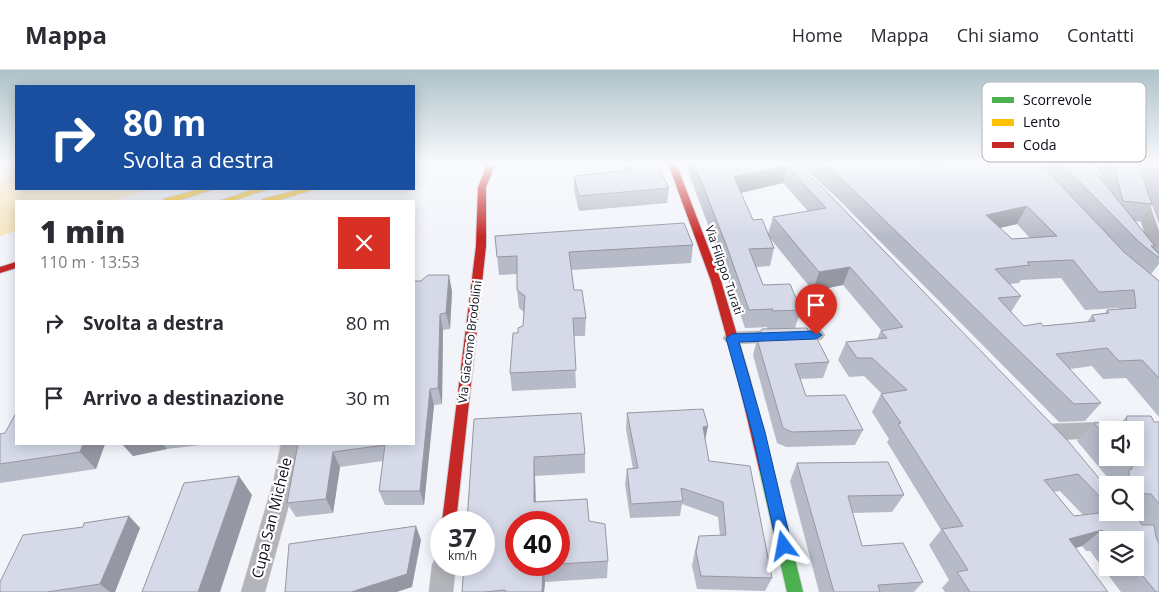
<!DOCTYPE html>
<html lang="it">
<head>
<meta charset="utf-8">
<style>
	body { margin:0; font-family:"Open Sans",sans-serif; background:#f2f2f3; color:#2b2b33; height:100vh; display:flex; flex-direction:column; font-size:19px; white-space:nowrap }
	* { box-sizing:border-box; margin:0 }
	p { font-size:16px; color:#7c7c81 }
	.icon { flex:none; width:28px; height:28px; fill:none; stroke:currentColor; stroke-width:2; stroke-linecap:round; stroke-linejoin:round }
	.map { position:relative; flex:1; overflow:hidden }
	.sheet { position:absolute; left:15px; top:130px; width:400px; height:245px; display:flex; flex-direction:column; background:#fff; border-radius:0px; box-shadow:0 2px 12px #0003 }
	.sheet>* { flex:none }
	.hud { position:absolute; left:15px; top:15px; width:400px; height:105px; border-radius:0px; box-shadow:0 2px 12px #0003; background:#1a4fa0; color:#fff; overflow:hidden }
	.fabs { position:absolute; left:1099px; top:351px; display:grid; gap:10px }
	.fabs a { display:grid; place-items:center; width:45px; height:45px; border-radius:0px; background:#fff; box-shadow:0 2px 12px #0003; font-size:25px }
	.speed { position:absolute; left:430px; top:441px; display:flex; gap:10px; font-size:25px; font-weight:700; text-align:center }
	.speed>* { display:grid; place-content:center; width:65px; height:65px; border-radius:50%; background:#fff; box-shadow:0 2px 12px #0003; line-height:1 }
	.speed small { font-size:12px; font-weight:400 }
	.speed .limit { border:8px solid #d22; background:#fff; color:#111 }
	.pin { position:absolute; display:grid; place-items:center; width:42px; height:42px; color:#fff; margin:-51px -21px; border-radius:50% 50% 50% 0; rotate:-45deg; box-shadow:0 0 5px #0007 }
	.pin .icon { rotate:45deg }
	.me { position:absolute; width:55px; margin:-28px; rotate:347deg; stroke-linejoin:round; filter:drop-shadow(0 0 4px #0008) }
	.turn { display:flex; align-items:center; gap:18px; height:105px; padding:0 25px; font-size:22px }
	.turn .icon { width:65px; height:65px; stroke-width:2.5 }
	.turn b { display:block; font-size:35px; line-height:42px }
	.round { display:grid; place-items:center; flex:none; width:52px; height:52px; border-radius:0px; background:#f2f2f3 }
	.head { display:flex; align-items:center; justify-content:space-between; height:85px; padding:0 25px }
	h1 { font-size:30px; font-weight:800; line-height:38px }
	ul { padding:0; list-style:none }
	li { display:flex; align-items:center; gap:15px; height:75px; padding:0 25px }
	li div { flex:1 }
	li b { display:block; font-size:19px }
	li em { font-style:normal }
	header { display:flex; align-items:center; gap:30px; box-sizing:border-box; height:70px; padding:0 25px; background:#fff; border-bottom:1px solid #e1e1e2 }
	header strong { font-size:24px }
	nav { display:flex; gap:28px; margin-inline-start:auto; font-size:18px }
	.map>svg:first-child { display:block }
</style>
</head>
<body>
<header>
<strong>Mappa</strong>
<nav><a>Home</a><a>Mappa</a><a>Chi siamo</a><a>Contatti</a></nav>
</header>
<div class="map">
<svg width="1159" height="522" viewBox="0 0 1159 522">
	<rect width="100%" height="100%" fill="#f2f4fa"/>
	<path fill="#f8e6bf" d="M6,93h10v26h136l-41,12h-95v30l-16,5v-50z"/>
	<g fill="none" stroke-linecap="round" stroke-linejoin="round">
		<defs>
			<path id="street" d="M1122,93h13l24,68v26l-5,-2 -3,-3z
				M816,259l6,2 3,4 -3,4 -6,2 -84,3 -6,-2 -3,-4 3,-4 6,-2z
				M1108,352l7,2 3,6h-10v8l-60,2 -7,-2 -3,-6 3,-6 7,-2z
				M281,374h20l-5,35 -31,113h-24l33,-113z
				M441,485v10h15l-3,27h-24l3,-27 4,-8z"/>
			<path id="fast" d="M766,393l5,2 2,4 30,123h-16l-28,-123 2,-4z"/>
			<path id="slow" d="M201,119h13l-38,12h-13l1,-2z
				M255,119h13l-36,12h-13z
				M302,119h13l-40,12h-13l1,-2z"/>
			<path id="jam" d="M488,93h8l-10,24v59l-30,276h-14l34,-276 2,-59z
				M668,93h8l45,118 28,94 24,94 -2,4 -5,2 -5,-2 -2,-4 -22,-94 -26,-94z
				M16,192v6l-16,5v-6z"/>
		</defs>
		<use href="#street" stroke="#ced0d5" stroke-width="1"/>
		<use href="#fast" stroke="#ced0d5" stroke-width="2"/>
		<use href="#slow" stroke="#ced0d5" stroke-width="2"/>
		<use href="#jam" stroke="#ced0d5" stroke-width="2"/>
		<use href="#street" fill="#b4b5ba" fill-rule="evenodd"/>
		<use href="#fast" fill="#4caf50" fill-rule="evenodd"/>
		<use href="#slow" fill="#ffc107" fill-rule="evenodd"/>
		<use href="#jam" fill="#c62828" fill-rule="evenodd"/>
	</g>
	<path fill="#b7bbc8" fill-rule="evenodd" d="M621,93h35l13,25 -2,15 -88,8 -5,-20v-15l51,-5z
		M685,93h110l313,326v23h27v-27h-23l1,-1 -36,-43 17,-18 28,-1 5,-6 27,6h5v170h-38l-31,-41h-4l-4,-5 -7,2 33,44h-163l-3,-4 7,-8 -20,-35 12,-15 -54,-88 2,-3 -17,-27 9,-18h1l-18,-18 -15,1 -11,-17 8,-18 31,-3 4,-9 -38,-45 -30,6 -44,-54 5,11 -4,18 -14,1 7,18 38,25 -6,18 -28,1v-2l-22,1 -22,-63zM783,113l25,28 -35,6 -5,17 -15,-14 -12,-27zM1108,360l27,28h-27zM1060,421l23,24 -9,1 -20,-24zM1108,470h27v28h-27z
		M798,93h64v1l63,3 26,-4h137l13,16 -4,-16h62v61l-7,-19 -13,17 -4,-1 20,25 -2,2 6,6v10l-8,10 8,7v136l-33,-39 -23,1 -11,-13 -22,3 31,34 -16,18 -26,1 -222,-224zM1017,154l13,14 -18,1 -12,-11zM1061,208l24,32 34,-2v1l-12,1 -2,3 -13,2 -5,7 -44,4h-19l-13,-14 10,-16 -11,-12 9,-1 2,-3z
		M495,166l198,9 -2,18 -120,7 3,20 12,28 -1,18h-11l2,52 -64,3 -2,-18 8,-40 5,-7 1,-14 -5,-4 -2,-18v-16l-18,1z
		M414,211l38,10 -2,38 -7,1 -1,74 -8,1 -10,100h-39l-6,-14 4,-30 -43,6 -7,46 -37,4 -9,-14 11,-59h116z
		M810,266l19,26 -6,16 -23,1 6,17 57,34 -8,15 -69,2 -9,-4 -24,-88 4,-16z
		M627,343l78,26 4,22 63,117 -7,13 -68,-2 -5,-23 3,-16 4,-14h21l-2,-19 -36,-13 -2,12 -50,2 -5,-34 2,-15h6l-7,-40z
		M474,349l111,35v19l-50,3 1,26 53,19 19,40 -1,17 -62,4 -1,10h-82zM559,452v43h-43z
		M0,364l16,10h89l-9,25 -96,14z
		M122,374h87l-42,5 -34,7z
		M797,393l107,32 -12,17 -40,1 10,33 61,36 -9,10h-95l-29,-111z
		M129,446l11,12 -25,64h-115l83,-65z"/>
	<path fill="#9598a2" d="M787,96l-4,17 -52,12 3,-18z
		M1027,136l-10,18 -40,9 9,-18z
		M850,197l-7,18 -30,6 6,-19z
		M449,205l3,16 -2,38 -4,-16z
		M440,244l3,16 -1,74 -4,-16z
		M430,319l4,16 -10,100 -4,-14z
		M708,356l-3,15 -2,-14z
		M83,374h22l-9,25 -16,-17z
		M122,374h41l4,5 -34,7z
		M333,382l7,15 -7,46 -7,-14z
		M534,387l1,19 1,45 -2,-19z
		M239,406l13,19 -32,97h-22z
		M129,446l11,12 -25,64h-5l-10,-8z
		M416,456l5,14 -9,47 -15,5h-46z
		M1102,460l-20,16 -31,10 18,-17z
		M543,495l2,17 -1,10h-2z"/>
	<path fill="#d5d9e8" stroke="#9598a2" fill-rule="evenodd" d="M629,93h27l13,25 -90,8 -5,-20 58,-6z
		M694,93h101l31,28 242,250 40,48v16l-30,-31 -34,6 30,36 34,-4h25l9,13h12l2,12 3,7v48h-3l-21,-26v-26h-21l-5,-5h-3l-4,-5 -33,9 39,53h-138l-13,-20 11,-2 -26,-41 21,-3 -65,-102 3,-1 -20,-29 26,-4 -35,-32h-15l-11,-16 41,-4 -6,-7 22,-4 -53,-60 -31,5 -46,-55 53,-9 -39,-42 -53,11 19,43 9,-1 12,29 -25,1 14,36 27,-1 11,26 -29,1 1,-2 -24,1 -22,-63z
		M823,93h39v1l18,-1h41l4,4 26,-4h89l84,89 35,29v97l-17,-18 -23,1 -12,-13 -51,6 45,49 -27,1 -231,-224zM1027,136l30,30 -45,3 -26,-24zM1073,190l26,32 35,-2 2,18 -29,2 2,3 -17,2 3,6 -52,5 -2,-3 -17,3 -26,-28 23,-2 -26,-27 35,-4 -3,-3z
		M1061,93h27l67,83h-4l8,8v4l-20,-16z
		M1113,93h25l14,41 -29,-3z
		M1155,93h4v9z
		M684,153l9,22 -124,7 5,38h8l4,28h-13l3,52 -66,3 3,-40h5v-5l5,-2 2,-30 -8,-6v-34l-20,1 -2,-21z
		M428,205h21l-3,38 -6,1 -2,74 -8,1 -10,102h-41l6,-46 -52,7 -7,47 -39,4 11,-59h116v-163h7z
		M807,258l3,8 5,-1 14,27 -34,2 11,32 39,-1 18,35 -71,2 -9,-4 -26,-89 5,-10z
		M703,339l5,17 -5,1 6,34 41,5 22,112 -71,-2 -5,-24 3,-16 27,-1 -3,-33 -42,-14 2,13 -52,3 -4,-35 11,-1 -11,-55z
		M16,343v31h67l-3,8 -80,12v-30l5,-1z
		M581,343l4,41 -51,3v45l53,-3 2,22 16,3 3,37 -49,3v-42h-43v43h27l-1,27h-36l-1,-2 -21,2h-22l2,-27h20v-43h-17l7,-103z
		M1127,346h24l3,6h5v82l-8,-10 -16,-1v-8h-6v-15l3,-1v-3l-8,-8h11v-28h-27v9l-14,-16 32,-1z
		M888,392l16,33 -56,1 14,50 41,-3 20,39 -45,3 2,7h-46l-37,-129z
		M239,406l-41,116h-56l42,-109z
		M129,446l-29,68 -53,8h-47v-10l23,-47 60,-8 1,-4z
		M416,456l-9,48 -56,18h-66l4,-48z"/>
	<linearGradient id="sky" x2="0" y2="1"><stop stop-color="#adc2c8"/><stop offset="0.56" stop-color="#f9fafd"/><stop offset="1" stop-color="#f9fafd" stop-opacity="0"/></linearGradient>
	<rect width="1159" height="167" fill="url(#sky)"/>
	<path fill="#1a73e8" stroke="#114b97" d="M816,261l6,4 -6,4 -77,3 26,90 27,114 -2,5 -6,2 -5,-2 -2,-5 -25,-114 -26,-94 6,-4z"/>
	<g text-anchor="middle" stroke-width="4.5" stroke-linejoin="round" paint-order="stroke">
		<g font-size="12" fill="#0b0d17" stroke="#fff">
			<text transform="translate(724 200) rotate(71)" y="4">Via Filippo Turati</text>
			<text transform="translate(470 272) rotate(-83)" y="4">Via Giacomo Brodolini</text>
		</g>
		<g font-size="15" fill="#0b0d17" stroke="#fff">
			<text transform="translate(272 448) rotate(-76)" y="5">Cupa San Michele</text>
		</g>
	</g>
	<rect x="982" y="12" width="164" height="80" rx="8" fill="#fff" stroke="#b6b6b9" stroke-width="1"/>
	<rect x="992" y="27" width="22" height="6" fill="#4caf50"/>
	<rect x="992" y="49" width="22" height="7" fill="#ffc107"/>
	<rect x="992" y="72" width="22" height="6" fill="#c62828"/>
	<g font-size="14" fill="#0b0d17">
		<text x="1023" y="35">Scorrevole</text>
		<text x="1023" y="57">Lento</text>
		<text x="1023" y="80">Coda</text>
	</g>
</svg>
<div class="fabs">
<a><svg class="icon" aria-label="sound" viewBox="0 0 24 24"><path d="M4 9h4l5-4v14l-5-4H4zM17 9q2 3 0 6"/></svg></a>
<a><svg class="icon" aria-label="search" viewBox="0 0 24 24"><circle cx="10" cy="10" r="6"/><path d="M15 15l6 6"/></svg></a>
<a><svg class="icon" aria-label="layers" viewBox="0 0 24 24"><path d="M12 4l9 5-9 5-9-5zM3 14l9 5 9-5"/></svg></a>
</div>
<div class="speed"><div>37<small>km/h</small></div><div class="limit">40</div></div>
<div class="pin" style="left:816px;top:265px;background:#d93025"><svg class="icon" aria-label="arrive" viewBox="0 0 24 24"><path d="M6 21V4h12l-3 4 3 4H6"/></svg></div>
<svg class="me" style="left:784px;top:476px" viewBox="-20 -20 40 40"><path d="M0-17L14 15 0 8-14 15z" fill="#1a73e8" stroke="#fff" stroke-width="4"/></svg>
<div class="hud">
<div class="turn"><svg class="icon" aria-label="right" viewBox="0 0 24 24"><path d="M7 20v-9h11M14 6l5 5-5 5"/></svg><div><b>80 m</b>Svolta a destra</div></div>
</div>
<section class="sheet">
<div class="head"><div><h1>1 min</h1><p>110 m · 13:53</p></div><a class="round" style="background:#d93025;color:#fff"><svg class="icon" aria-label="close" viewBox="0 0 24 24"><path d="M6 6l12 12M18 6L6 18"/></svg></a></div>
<ul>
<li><svg class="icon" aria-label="right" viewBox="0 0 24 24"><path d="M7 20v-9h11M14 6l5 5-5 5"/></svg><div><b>Svolta a destra</b></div><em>80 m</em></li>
<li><svg class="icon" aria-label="arrive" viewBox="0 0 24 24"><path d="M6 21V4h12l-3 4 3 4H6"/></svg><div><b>Arrivo a destinazione</b></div><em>30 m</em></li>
</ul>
</section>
</div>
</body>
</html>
